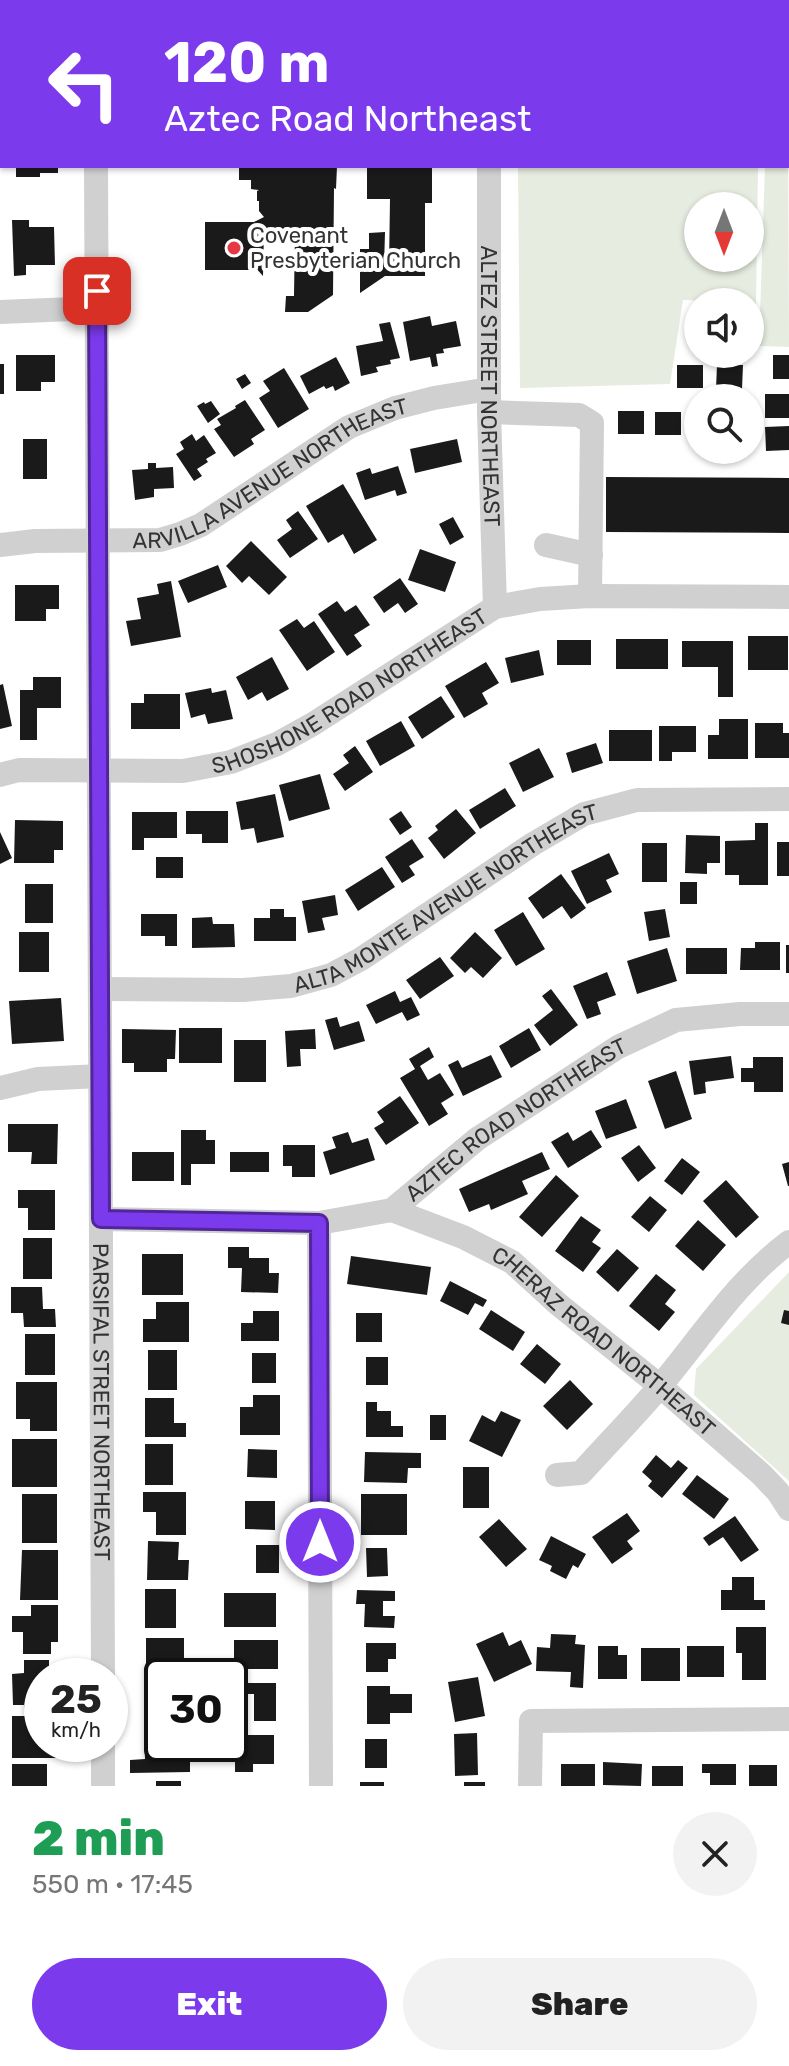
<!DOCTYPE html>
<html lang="en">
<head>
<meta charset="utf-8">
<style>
	body { margin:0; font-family:Rubik,sans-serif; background:#f2f2f2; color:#222; height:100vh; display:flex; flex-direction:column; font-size:30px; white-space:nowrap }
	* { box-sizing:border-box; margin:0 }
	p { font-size:26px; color:#767676 }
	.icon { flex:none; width:44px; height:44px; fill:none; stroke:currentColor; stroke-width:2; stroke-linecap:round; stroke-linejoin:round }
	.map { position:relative; height:1786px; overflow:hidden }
	.drawer { display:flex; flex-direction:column; background:#fff; flex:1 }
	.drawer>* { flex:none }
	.guide { position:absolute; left:0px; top:0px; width:790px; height:168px; box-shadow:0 2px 6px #0004; background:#7c3aed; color:#fff; overflow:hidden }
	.needle { width:52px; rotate:180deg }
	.buttons { position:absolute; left:684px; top:192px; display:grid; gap:16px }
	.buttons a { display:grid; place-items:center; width:80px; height:80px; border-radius:50%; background:#fff; box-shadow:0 2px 6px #0004; font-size:40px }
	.speed { position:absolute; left:24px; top:1658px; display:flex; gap:16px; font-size:40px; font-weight:700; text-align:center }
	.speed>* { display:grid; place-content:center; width:104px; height:104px; border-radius:50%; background:#fff; box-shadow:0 2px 6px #0004; line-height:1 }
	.speed small { font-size:20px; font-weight:400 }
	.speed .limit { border:4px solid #111; border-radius:12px; background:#fff; color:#111 }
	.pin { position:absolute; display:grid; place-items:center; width:68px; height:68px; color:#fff; margin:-34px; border-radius:16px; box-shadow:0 4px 12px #0006 }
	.me { position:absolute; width:88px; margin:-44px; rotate:0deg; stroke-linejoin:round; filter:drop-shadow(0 0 6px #0008) }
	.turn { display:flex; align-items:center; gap:28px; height:168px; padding:0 32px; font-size:36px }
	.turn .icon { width:104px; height:104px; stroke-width:2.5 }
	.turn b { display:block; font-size:56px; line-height:68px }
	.round { display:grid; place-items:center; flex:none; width:84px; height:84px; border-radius:42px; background:#f2f2f2 }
	.headline { display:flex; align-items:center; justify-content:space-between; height:136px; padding:0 32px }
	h1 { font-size:48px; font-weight:800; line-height:60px; color:#1e9e55 }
	.cta { display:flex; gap:16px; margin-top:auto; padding:16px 32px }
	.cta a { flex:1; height:92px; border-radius:48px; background:#7c3aed; color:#fff; font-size:32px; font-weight:800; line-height:92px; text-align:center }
	.cta a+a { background:#f2f2f2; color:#222 }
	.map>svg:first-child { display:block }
</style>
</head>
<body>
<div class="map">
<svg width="789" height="1786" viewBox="0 0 789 1786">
	<rect width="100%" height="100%" fill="#fff"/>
	<path fill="#e6ecdf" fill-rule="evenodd" d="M788,123l1,224 -30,-1 6,-180h23z
		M518,166h240l-2,140h-6v-4l-67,-2 -13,84 -150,4zM698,206h52v52h-52z
		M789,1272v209l-95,-86 2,-26z"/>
	<path fill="#1a1a1a" d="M16,166h42v7h-18v4h-24z
		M239,166h98l-1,23 -2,-1 -1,107 -25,17h-23l1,-16h8l1,-65 -31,-1 -1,46 -10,-11 -1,5h-47v-48h49l10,-5 -5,-6v-10h-2v-10l2,-1 -8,-1v-9h-12z
		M367,166h65v37h-7v73h-40l-25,17v-44h9v-16l16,-1 -1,35h5l1,-68h-23z
		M12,220h17v7h25l1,38h-29v10l-12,1z
		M430,316l2,10 24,-5 5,25 -18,3 1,4 -8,1 2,12 -6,1 -2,-10 -20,4 -7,-39z
		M390,322l10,36 -10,2 1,4 -15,3 2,5 -17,4 -5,-30 27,-5 -4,-17z
		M16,355h39v27h-14v9h-25z
		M773,355h16v24h-16z
		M336,357l14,26 -15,8 -2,-5 -7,3 -2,-3 -15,8 -9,-18z
		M0,364h4v30h-4z
		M677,365h26v23h-26z
		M717,365h26l-1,24h-26z
		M284,368l25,41 -31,19 -19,-30 11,-7 -7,-10z
		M245,374l6,9 -9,6 -6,-10z
		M765,394h24v24h-24z
		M245,400l20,30 -14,9 3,5 -20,13 -20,-28 7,-4 -4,-6 19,-11 -1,-2z
		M211,401l9,13 -12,9 -11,-17 7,-4 1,2z
		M618,411h26v23h-26z
		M750,411h3v24h-3z
		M655,412h26v23h-26z
		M691,412h7v23h-7z
		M789,426v24l-23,1 -1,-24z
		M192,434l4,7 8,-6 12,18 -10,6 2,3 -11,7 5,7 -8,5 -18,-27 8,-5 -4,-7z
		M23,439h24v40h-24z
		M457,439l5,23 -47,11 -5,-24z
		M148,463h8v5l17,-1 1,21 -20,1v8l-19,3 -3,-30 16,-1z
		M398,466l9,27 -10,3 -2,-6 -30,10 -9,-27 14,-5 2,6z
		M606,477l183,1v55l-183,-1z
		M343,484l34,56 -23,14 -11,-20 -15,9 -22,-37z
		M298,511l20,28 -28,19 -13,-18 15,-11 -6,-9z
		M453,517l11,20 -14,8 -11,-21z
		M251,541l36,36 -18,18 -20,-19 -7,7 -16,-17z
		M420,549l36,13 -11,30 -37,-12z
		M218,565l9,22 -39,16 -10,-22z
		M400,578l18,26 -13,9 -7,-10 -14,10 -11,-16z
		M171,581l10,56 -50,9 -5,-25 15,-2 -4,-21 22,-4 -2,-10z
		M15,585h44v24h-13v12h-31z
		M337,601l8,11 11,-7 14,20 -16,10 8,11 -15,10 -29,-42z
		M297,619l7,9 10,-7 21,31 -28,19 -28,-41z
		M748,636h40v34h-40z
		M616,639h52v30h-52z
		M557,640h34v25h-34z
		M682,641h51v56h-15v-30h-36z
		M539,650l5,25 -33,8 -6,-25z
		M272,657l17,32 -22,12 -5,-9 -14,8 -12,-23z
		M486,662l13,21 -17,10 6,11 -24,14 -19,-32z
		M33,677h28v31h-24v32h-17v-50h13z
		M3,684l9,42 -12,3v-44z
		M211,688l1,5 14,-3 7,29 -25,5 -3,-10 -14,4 -6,-25z
		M144,694h36v35h-49v-26h13z
		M441,696l14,21 -33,22 -14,-22z
		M719,719h29v40h-40v-24h11z
		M401,721l14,25 -35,20 -14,-25z
		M755,723h28v10h6v25h-34z
		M659,726h37v26h-24v9h-13z
		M609,730h43v31h-43z
		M596,743l7,20 -31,10 -6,-20z
		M355,746l18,26 -28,19 -12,-17 16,-11 -6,-8z
		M539,748l15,29 -31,15 -14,-29z
		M320,774l10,35 -41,12 -10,-36z
		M505,788l11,18 -36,23 -11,-19z
		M275,794l9,43 -27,6 -3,-15 -13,2 -5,-28z
		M456,809l20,24 -32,26 -16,-21 10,-8 -3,-4z
		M186,811h42v32h-26v-9h-16z
		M401,811l11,16 -12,8 -11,-16z
		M132,812h45v26h-33v12h-12z
		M15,820l48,1v29h-9v13h-40z
		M755,823h13v62h-29v-10h-14v-34l30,-1z
		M0,832l12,26 -12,6z
		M686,835l34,1v27h-13v11l-22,-1z
		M412,839l12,18 -15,9 6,9 -13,8 -17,-26z
		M777,842h12v34h-12z
		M642,843h25v39h-25z
		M609,853l10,21 -13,6 6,12 -25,12 -16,-33z
		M156,857h27v21h-27z
		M382,867l13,20 -37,24 -13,-21z
		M561,874l25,34 -15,11 -9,-13 -19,13 -15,-21z
		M680,882h17v22h-17z
		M25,884h28v39h-28z
		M335,895l3,20 -16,3 3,12 -17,3 -6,-32z
		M270,909h14v8h12v24h-42v-23h16z
		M665,909l5,28 -21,4 -5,-29z
		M523,912l22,37 -29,17 -22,-36z
		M141,914h36v32h-12v-10h-24z
		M212,917l1,7h21l1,23 -43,1v-30z
		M19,932h30v40h-30z
		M475,932l27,26 -19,20 -12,-11 -6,6 -15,-15z
		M755,942h25v28h-40l1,-22h14z
		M786,945h3v28h-3z
		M667,948l10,33 -40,13 -10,-33z
		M686,948h41v26h-41z
		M440,957l14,19 -34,23 -14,-19z
		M607,972l9,23 -19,7 4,12 -14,5 -14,-33z
		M551,989l27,36 -28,21 -16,-21 19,-15 -11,-14z
		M395,991l5,11 11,-5 9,18 -13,6 -5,-9 -26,12 -10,-19z
		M61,998l3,43 -52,3 -3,-43z
		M337,1017l3,10 19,-6 6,20 -31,9 -9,-30z
		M179,1028h43v35h-43z
		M529,1028l12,22 -30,18 -12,-22z
		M122,1029l54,1 -1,29h-8v13h-33v-9h-12z
		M315,1029l1,20h-16l1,17 -14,1 -2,-36z
		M234,1040h32v42h-32z
		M429,1047l5,10 -14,9 8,14 12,-7 14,22 -13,8 7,11 -19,12 -29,-48 15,-9 -6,-10z
		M491,1055l11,22 -39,19 -15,-31 10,-5 4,8z
		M731,1056l3,22 -29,4 1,11 -12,2 -5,-34z
		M753,1057h30v35h-29v-10h-13v-14h12z
		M676,1071l16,48 -27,10 -17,-48z
		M400,1096l19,27 -33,22 -12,-17 10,-6 -7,-10z
		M626,1099l11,29 -31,11 -11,-28z
		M8,1124h50l-1,40h-26l1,-12h-24z
		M181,1130h25v10h9v24h-24v21h-10z
		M591,1130l11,17 -34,21 -17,-26 17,-10 5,9z
		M348,1132l4,11 16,-5 7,22 -45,15 -7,-23 13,-4 -4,-11z
		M283,1145h32v32h-23v-11h-9z
		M639,1145l17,23 -18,14 -17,-24z
		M132,1152h42v29h-42z
		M230,1152h39v20h-39z
		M542,1152l8,17 -28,12 6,13 -37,16 -2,-6 -20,8 -10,-23z
		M682,1158l18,14 -18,23 -18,-14z
		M789,1162v24h-1l-6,-22z
		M556,1175l23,21 -37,41 -23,-20z
		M726,1180l33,37 -23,21 -33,-37z
		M18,1190h37v40h-27v-22h-10z
		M650,1196l17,14 -18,22 -18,-15z
		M581,1216l20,14 -9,12 9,6 -18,24 -28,-21z
		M698,1220l28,25 -23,26 -28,-25z
		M23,1238h29v41h-29z
		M228,1247h21v11h20v15h10l-1,20 -37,-1 1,-24h-14z
		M617,1249l22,19 -21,24 -22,-20z
		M142,1254h41v41h-41z
		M351,1256l80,11 -4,28 -80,-11z
		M656,1274l20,16 -11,14 10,8 -16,19 -30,-25z
		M450,1281l37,19 -4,7 -8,-4 -7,12 -28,-14z
		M11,1287h31l1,22h12l1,18h-32l-1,-14h-12z
		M156,1302h33v40h-46v-23h13z
		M491,1310l34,22 -12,19 -34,-22z
		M784,1310l5,1v14l-8,-2z
		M253,1311h26v30h-38v-18h12z
		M356,1313h26v29h-26z
		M25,1334h30v41h-30z
		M537,1344l24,20 -16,20 -25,-20z
		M148,1350h29v40h-29z
		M252,1353h24v30h-24z
		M366,1357h22v28h-22z
		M570,1380l23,24 -26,26 -24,-24z
		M16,1382h41v49h-27v-12h-14z
		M253,1395h27v40h-40v-28h13z
		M145,1398h29v25h12v14h-41z
		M366,1402h11v9h14v15h12v11h-37z
		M501,1411l20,9 -19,37 -33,-16 13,-26 13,7z
		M430,1415h16v25h-16z
		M12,1439h45v48h-45z
		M145,1444h28v41h-28z
		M248,1449l29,1v28l-30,-1z
		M365,1452l56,1v15h-13l-1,15 -43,-1z
		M656,1455l15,13 7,-8 10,8 -26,30 -14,-12 4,-5 -10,-9z
		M463,1467h26v41h-26z
		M697,1475l32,24 -15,20 -32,-25z
		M143,1492h43v43h-30v-23h-13z
		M22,1494h35v49h-35z
		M361,1494h46v41h-46z
		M245,1501h30v29l-30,-1z
		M627,1513l13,18 -13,10 6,8 -21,15 -20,-27z
		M735,1516l24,34 -18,12 -18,-25 -14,9 -6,-8z
		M499,1519l28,30 -21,18 -27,-30z
		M551,1536l35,18 -8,14 -5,-3 -7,14 -16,-8 2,-5 -13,-6z
		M148,1541l31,1 -1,18h11l-1,20h-41z
		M256,1545h23v28h-23z
		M366,1548h21l1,28 -21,1z
		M22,1550h36v50h-38z
		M732,1577h22v23h11v10h-44v-20h11z
		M145,1589h31v39h-31z
		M357,1590l38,1v10h-12v15h12l-1,12 -30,-1 1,-23h-9z
		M224,1593h52v34h-52z
		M31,1605h27v37h-7v12h-28v-22h-11v-16h19z
		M736,1627h30v53h-24v-27h-6z
		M503,1632l6,14 12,-6 11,24 -38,18 -18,-38z
		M551,1634l25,1 -1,9 10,1 -2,43 -13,-1 1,-15 -35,-1 1,-24 13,1z
		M146,1638h38v38h-38z
		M234,1640h44v29h-44z
		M366,1643h30v16h-8v13h-22z
		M598,1646h20v9h9v24h-29z
		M687,1646h37v31h-37z
		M641,1648h39v33h-39z
		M24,1660h25v12h9v4h-16v35l-18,1v-7h-11l-1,-31 12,-1z
		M478,1677l7,39 -30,6 -7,-40z
		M245,1683h31v38h-22v-27h-9z
		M145,1684h17v39h-5v-15h-12z
		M367,1686h23v8h22v19h-22v11h-23z
		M12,1716h30v28h16v14h-46z
		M144,1732h18v12h13l1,14h14v14l-60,1v-13l15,-1z
		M477,1733l1,42 -23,1 -1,-42z
		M235,1735h39v29h-21v8h-18z
		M365,1739h22v29h-22z
		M603,1762l39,2 -1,22 -38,-1z
		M12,1764h35v22h-35z
		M561,1764h34v22h-34z
		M702,1764h34v21h-26v-12h-8z
		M749,1765h28v21h-28z
		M652,1766h31v20h-31z
		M156,1781h25v5h-25z
		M360,1782h24v4h-24z
		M464,1782h21v4h-21z"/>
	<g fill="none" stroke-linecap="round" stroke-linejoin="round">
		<g stroke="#d0d0d0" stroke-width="24">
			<path d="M212,0v2"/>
			<path d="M437,0v2"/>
			<path d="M664,0v2"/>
			<path d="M788,37h1"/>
			<path d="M0,102h2"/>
			<path id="s1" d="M96,166l7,1510"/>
			<path id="s2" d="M489,166v246l6,195"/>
			<path d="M0,312l97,-4"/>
			<path d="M489,412l90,3 13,8 -2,173"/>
			<path id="s3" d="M0,545l35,-4 125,-1 20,-6 21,-9 148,-98 46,-19 39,-10 55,-9"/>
			<path d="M546,545l45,10"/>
			<path id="s4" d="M0,775l19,-5 164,1 48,-9 46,-18 36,-20 182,-117 45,-8 50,-3 199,1"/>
			<path id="s5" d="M100,989l143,1 48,-4 40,-11 30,-16 172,-115 51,-30 53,-14 152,-1"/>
			<path d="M0,1088l38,-9 62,-3"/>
			<path id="s6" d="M392,1210l71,27 49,25 46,42 102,82 102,89 16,17 11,17"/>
			<path id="s7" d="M101,1219l218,4 73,-13 85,-71 141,-92 58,-27 64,-6h49"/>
			<path d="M319,1223l2,563"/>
			<path d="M557,1475l24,-2c27,-30 55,-58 80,-88 41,-49 76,-104 128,-143"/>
			<path d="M103,1744v42"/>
			<path d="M530,1786l1,-65 258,-2"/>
		</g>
		<path stroke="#ababab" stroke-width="30" d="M0,40l2,1
			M788,61h1
			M0,75h2
			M788,93h1"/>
	</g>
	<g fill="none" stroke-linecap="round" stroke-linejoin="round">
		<defs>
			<path id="route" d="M97,291l4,928 218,4 1,319"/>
		</defs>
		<use href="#route" stroke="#51269a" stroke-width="20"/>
		<use href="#route" stroke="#7c3aed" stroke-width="14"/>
	</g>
	<circle fill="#e63946" stroke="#fff" stroke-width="3" cx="234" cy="248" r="8"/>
	<g text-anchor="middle" stroke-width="8" stroke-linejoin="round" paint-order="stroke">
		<g font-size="22" fill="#333" stroke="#fff" text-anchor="start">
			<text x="250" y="243">Covenant<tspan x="250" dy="25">Presbyterian Church</tspan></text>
		</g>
		<g font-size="22" fill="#333" stroke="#fff">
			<text dy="8" stroke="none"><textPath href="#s2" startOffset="220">ALTEZ STREET NORTHEAST</textPath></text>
			<text dy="8" stroke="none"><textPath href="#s3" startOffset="288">ARVILLA AVENUE NORTHEAST</textPath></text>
			<text dy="8" stroke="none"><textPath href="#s4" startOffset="370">SHOSHONE ROAD NORTHEAST</textPath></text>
			<text dy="8" stroke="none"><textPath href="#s5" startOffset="370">ALTA MONTE AVENUE NORTHEAST</textPath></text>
			<text dy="8" stroke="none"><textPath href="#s7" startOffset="446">AZTEC ROAD NORTHEAST</textPath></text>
			<text dy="8" stroke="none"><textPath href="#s6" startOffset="252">CHERAZ ROAD NORTHEAST</textPath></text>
			<text dy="8" stroke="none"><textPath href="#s1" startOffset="1236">PARSIFAL STREET NORTHEAST</textPath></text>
		</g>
	</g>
</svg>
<div class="buttons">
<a><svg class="needle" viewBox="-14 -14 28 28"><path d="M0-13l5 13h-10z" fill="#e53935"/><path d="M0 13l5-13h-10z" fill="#767676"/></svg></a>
<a><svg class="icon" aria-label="sound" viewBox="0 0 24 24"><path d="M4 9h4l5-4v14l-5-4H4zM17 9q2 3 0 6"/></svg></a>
<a><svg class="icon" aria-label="search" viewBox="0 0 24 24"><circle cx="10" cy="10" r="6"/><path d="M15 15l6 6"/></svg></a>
</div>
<div class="speed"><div>25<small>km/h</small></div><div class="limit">30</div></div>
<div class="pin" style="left:97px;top:291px;background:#d93025"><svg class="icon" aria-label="arrive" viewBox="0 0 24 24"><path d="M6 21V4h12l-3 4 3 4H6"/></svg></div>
<svg class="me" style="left:320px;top:1542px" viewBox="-20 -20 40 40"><circle r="17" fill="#7c3aed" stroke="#fff" stroke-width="3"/><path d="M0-11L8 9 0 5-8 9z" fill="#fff"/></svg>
<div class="guide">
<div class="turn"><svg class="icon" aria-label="left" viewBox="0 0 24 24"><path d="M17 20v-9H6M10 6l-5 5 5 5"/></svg><div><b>120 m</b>Aztec Road Northeast</div></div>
</div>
</div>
<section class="drawer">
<div class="headline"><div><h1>2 min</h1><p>550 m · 17:45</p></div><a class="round"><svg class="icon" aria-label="close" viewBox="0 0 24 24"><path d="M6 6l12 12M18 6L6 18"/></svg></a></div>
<div class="cta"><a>Exit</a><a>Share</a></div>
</section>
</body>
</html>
